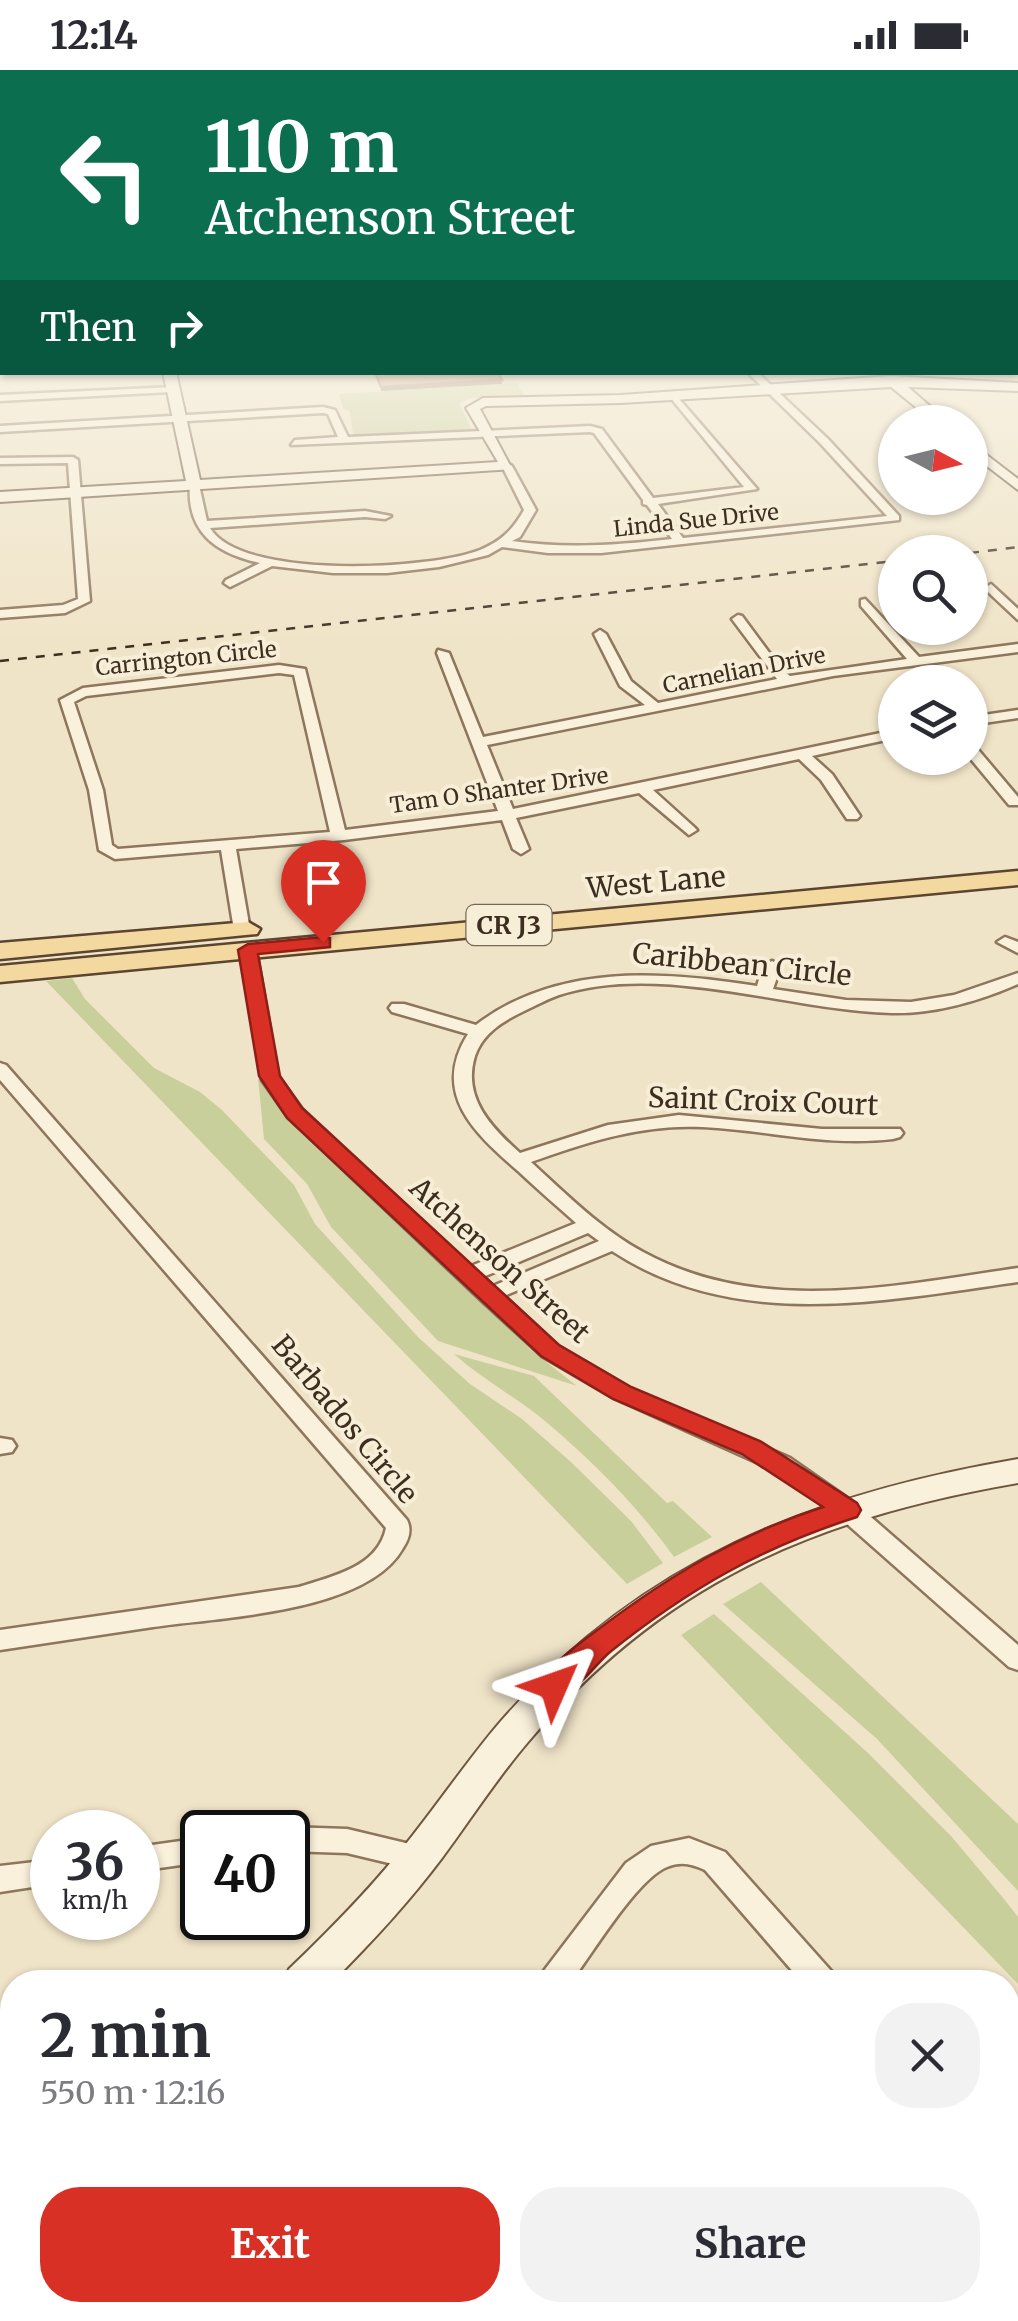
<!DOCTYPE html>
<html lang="en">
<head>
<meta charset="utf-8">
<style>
	body { margin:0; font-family:Merriweather,serif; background:#f2f2f3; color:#2b2b33; height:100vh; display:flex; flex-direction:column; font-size:38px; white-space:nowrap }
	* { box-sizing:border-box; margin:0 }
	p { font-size:32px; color:#7c7c81 }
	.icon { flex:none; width:55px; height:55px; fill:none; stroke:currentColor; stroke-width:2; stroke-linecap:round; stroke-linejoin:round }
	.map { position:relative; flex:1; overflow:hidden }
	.sheet { position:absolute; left:0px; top:1900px; width:1020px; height:352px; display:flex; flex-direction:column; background:#fff; border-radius:40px 40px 0 0; box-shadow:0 2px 8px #0004 }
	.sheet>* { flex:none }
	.guide { position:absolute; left:0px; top:0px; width:1020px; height:305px; box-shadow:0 2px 8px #0004; background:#0b6e4f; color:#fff; overflow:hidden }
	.needle { width:65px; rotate:97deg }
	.tools { position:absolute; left:878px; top:335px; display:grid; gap:20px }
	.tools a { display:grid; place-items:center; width:110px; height:110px; border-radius:50%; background:#fff; box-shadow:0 2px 8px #0004; font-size:50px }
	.speed { position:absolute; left:30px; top:1740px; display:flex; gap:20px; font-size:50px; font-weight:700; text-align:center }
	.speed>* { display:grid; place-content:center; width:130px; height:130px; border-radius:50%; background:#fff; box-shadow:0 2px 8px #0004; line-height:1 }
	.speed small { font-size:25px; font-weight:400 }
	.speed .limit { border:5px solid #111; border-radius:15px; background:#fff; color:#111 }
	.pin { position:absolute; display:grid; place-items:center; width:85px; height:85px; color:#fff; margin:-102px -42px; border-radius:50% 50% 50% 0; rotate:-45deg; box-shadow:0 0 10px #0007 }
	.pin .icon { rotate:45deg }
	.me { position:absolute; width:110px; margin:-55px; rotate:47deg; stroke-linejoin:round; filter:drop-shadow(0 0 8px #0008) }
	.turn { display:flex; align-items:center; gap:35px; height:210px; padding:0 40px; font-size:45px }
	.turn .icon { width:130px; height:130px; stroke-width:2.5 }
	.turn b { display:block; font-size:70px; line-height:85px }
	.then { display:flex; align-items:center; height:95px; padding:0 40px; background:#0003; gap:20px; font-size:38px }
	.round { display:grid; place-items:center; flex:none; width:105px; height:105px; border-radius:40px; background:#f2f2f3 }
	.head { display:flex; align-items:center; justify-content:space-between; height:170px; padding:0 40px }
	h1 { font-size:60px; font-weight:700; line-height:75px }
	.button { display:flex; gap:20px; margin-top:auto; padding:20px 40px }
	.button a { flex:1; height:115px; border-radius:40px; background:#d93025; color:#fff; font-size:40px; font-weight:700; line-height:115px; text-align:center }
	.button a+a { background:#f2f2f3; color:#2b2b33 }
	.status { display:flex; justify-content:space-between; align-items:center; height:70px; padding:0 50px; background:#fff; direction:ltr }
	.status svg { height:28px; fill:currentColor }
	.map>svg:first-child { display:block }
</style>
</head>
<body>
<div class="status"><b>12:14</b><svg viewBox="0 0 49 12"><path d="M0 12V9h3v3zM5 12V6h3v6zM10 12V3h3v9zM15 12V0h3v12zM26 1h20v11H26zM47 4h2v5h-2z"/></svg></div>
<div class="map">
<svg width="1018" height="2251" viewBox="0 0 1018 2251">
	<rect width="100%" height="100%" fill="#f0e4c8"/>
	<path fill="#c9cf9b" d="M517,313l8,13 -53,2 -13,5 13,27 -112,6 -7,-2 -3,-22 -7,-4 -4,-14z
		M72,908l13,21 69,69 46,24 22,18 72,75 21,39 104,114 51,46 52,35 49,43 60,59 32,42 -36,21 -581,-603z
		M258,1008l31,40 242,232 46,36 -139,-45 -107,-114 -24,-43 -43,-45z
		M454,1284l80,22 133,127 6,-2 39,36 -38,20c-39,-54 -88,-103 -139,-144 -27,-20 -55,-36 -81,-59z
		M761,1512l257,242v67l-141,-152 -154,-135z
		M714,1544l153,138 84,84 53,63 14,18v67l-337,-349z"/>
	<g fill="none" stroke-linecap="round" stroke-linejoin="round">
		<defs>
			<path id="street" d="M747,302h10l71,67 71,77v4l-298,33h-53l-46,-6 -14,8 -49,12 -52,6h-54l-61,-7 -42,21 -6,-4 2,-3 34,-17c-45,-10 -74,-31 -70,-80l9,2 8,36 158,-10 26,5 -6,3 -20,-2 -155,11c31,52 219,42 270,22 21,-9 33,-20 44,-40l-22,-44 5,-3 5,3 24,44 -16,27 -8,4c54,8 106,4 160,-2l-25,-34 -4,-1v-4l-49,-67 -4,-1 -299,13 4,-5 43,-3 -10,-23 -5,-1 -323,19v-6l323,-19 12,3 13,27 242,-11 12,3 51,69 91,-11 -74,-90 3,-5 84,97 -99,15 25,34 204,-22 -67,-73z
				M174,317l-3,5 -171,9v-6z
				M73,387l5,3 12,141 -25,12 -65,5v-8l63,-5 15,-6 -10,-136 -68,1v-6z
				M991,514l27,25v11l-31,-29 -2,-3z
				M865,529l54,58 99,-13v8l-185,24 -346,69 26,64 382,-79v8l-83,18 20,18 28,42 -3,3h-10l-26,-39 -22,-21 -146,31 41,37 3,3 -8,5 -50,-42 -123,25 13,31 -8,5 -8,-5 -11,-29 -158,20 -108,9 14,81 -8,5 -8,-5 -13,-80 -106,9 -16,-9 -10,-60 -29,-90 23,-12 196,-23 26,4 40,161 153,-19 -61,-158 1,-3 11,3 34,84 162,-32 -25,-19 -26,-52 6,-4 6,4 25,47 27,22 119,-24 -45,-60 6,-4 4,1 40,54 8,6 117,-17 -46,-53v-6zM279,603l15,2 36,157 -212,17 -6,-4 -9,-55 -29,-88 12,-6z
				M1018,640v8l-48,7v-8z
				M970,675l5,1 43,51v8h-9l-39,-47z
				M1005,867l13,5v11l-21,-11z
				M248,875l8,5 22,126 24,33 169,157 105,-43c-19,-17 -39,-34 -58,-52 -42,-37 -88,-77 -50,-137l-76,-22 -3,-4 3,-4h12l72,21c81,-62 186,-54 281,-39l6,-20 9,-5 9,5 -8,23 73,11 65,2 43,-7 64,-22v11c-39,17 -83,30 -126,29 -105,-3 -231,-51 -333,-18 -12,4 -24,11 -35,16 -21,10 -41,22 -49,45 -13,42 17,72 45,97l88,-28 71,-10 143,14h78l3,4 -3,4 -7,2c-65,8 -126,-9 -191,-12 -60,-3 -115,15 -171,35 36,33 71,68 112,90 117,64 250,34 375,16v14c-136,19 -283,50 -406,-31l-108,45 54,50 72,42 160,70 66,46 162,141v25l-9,-3 -171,-151 -64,-46 -160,-72 -72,-42 -61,-56 -193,-183 -26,-37 -22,-130zM588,1163l11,8 -106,45 -10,-9z
				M0,993l6,2 401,455c5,10 2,19 -4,28 -36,65 -183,69 -250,79 -51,8 -102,15 -153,23v-20l299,-43c34,-11 79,-20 87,-59l-386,-448z
				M0,1368l12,2 4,6 -4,6 -12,2z
				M288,1757l59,2 71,17 10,3 4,9 -4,9 -10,3 -71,-17 -59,-2v-19h-11z
				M202,1768v24l-64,9v-24z
				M689,1768l36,14 107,120 4,10h-34l-97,-112c-13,-6 -24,-9 -38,-3 -30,12 -75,87 -96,115h-32l4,-10 83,-109 25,-17z
				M52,1790v24l-52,8v-26z
				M1008,2111l10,4v41l-10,-5z
				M173,2240h47l-4,11h-47z
				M540,2240h42l4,11h-42z
				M706,2240h39l-4,11h-39z"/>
			<path id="secondary" d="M163,302h13l24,108 298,-18 -32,-54 17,-10 138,-3 270,-19 127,7v8l-110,-4 40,35h-14l-43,-35 -270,16 -135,3 -6,3 32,60 -512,33v-10l186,-11z
				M970,372l48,37v11l-48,-37z
				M1018,1389v24c-202,35 -355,99 -490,259 -31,36 -57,77 -86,116 -33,44 -71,85 -110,124h-49l6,-13c44,-42 87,-86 124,-134 30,-38 57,-78 88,-114 141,-161 312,-227 517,-262z
				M12,2090v45l-12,5v-45z"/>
			<path id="primary" d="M1018,801v14l-1018,97v-16z
				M248,852l12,7 -3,5 -257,25v-16z"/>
		</defs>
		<use href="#street" stroke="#8d765c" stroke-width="5"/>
		<use href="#secondary" stroke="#6f573f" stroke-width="4"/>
		<use href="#primary" stroke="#5b4430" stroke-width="5"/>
		<use href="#street" fill="#faf1dc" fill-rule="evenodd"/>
		<use href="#secondary" fill="#faf1dc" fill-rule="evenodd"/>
		<use href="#primary" fill="#f3d9a0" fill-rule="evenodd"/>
		<path stroke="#3d2e20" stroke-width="2.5" stroke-dasharray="9 9" stroke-linecap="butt" d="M970,483l48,-6
			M0,591l895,-100"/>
	</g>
	<path fill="#916f58" d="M502,310v4l-121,7v-4z"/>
	<path fill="#cf9f7d" stroke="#916f58" stroke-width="2.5" d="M375,302h122l5,8 -121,7z"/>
	<linearGradient id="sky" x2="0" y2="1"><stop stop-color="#8fbad6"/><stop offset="0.45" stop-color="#f8f3e6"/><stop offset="1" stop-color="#f8f3e6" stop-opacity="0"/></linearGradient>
	<rect width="1018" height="576" fill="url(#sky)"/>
	<path fill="#d93025" stroke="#8d1f18" stroke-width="2.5" d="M323,867l7,1v9l-72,7 22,122 22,32 257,237 72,42 129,54 97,62 4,7 -4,7c-97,31 -168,72 -247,135 -19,16 -39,51 -66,43l-5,-9c12,-23 41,-43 61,-58 72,-54 137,-93 223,-121l-81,-53 -129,-55 -72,-43 -254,-238 -28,-42 -21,-126 10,-6z"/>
	<g text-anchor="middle" stroke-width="8" stroke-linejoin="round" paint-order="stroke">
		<g font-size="22" fill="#3d2e20" stroke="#f7eed8">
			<text transform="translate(696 450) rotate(-6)" y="8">Linda Sue Drive</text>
			<text transform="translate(186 588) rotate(-6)" y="8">Carrington Circle</text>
			<text transform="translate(744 600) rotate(-11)" y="8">Carnelian Drive</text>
			<text transform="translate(499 720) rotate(-8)" y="8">Tam O Shanter Drive</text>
		</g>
		<rect fill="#f7eed8" stroke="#756857" stroke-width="2.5" x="466.5" y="835" width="85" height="40" rx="8"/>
		<g font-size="25" font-weight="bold" fill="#3d2e20">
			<text x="509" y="864">CR J3</text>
		</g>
		<g font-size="28" fill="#3d2e20" stroke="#f7eed8">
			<text transform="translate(656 812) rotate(-5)" y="10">West Lane</text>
			<text transform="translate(742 894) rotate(6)" y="10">Caribbean Circle</text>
			<text transform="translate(763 1031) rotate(2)" y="10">Saint Croix Court</text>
			<text transform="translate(500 1190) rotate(42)" y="10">Atchenson Street</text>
			<text transform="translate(345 1349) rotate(50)" y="10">Barbados Circle</text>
		</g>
	</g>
</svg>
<div class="tools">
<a><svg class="needle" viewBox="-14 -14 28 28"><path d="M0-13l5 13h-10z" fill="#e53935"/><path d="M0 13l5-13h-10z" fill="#7c7c81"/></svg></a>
<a><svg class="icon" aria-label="search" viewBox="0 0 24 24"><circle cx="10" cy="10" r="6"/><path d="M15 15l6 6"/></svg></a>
<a><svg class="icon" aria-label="layers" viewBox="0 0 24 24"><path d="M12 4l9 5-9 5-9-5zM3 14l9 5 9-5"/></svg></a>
</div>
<div class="speed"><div>36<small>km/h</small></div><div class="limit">40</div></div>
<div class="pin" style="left:323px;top:872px;background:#d93025"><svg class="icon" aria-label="arrive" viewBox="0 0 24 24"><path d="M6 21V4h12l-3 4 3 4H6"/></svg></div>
<svg class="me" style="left:554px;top:1616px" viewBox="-20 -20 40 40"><path d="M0-17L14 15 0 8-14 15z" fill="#d93025" stroke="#fff" stroke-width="4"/></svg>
<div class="guide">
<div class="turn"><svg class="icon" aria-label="left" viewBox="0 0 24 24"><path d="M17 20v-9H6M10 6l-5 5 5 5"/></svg><div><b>110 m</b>Atchenson Street</div></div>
<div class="then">Then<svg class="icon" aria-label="right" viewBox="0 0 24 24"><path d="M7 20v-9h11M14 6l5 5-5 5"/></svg></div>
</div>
<section class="sheet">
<div class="head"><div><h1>2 min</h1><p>550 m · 12:16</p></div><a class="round"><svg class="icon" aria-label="close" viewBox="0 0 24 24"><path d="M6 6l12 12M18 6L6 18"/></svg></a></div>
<div class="button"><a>Exit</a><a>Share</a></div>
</section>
</div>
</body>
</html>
